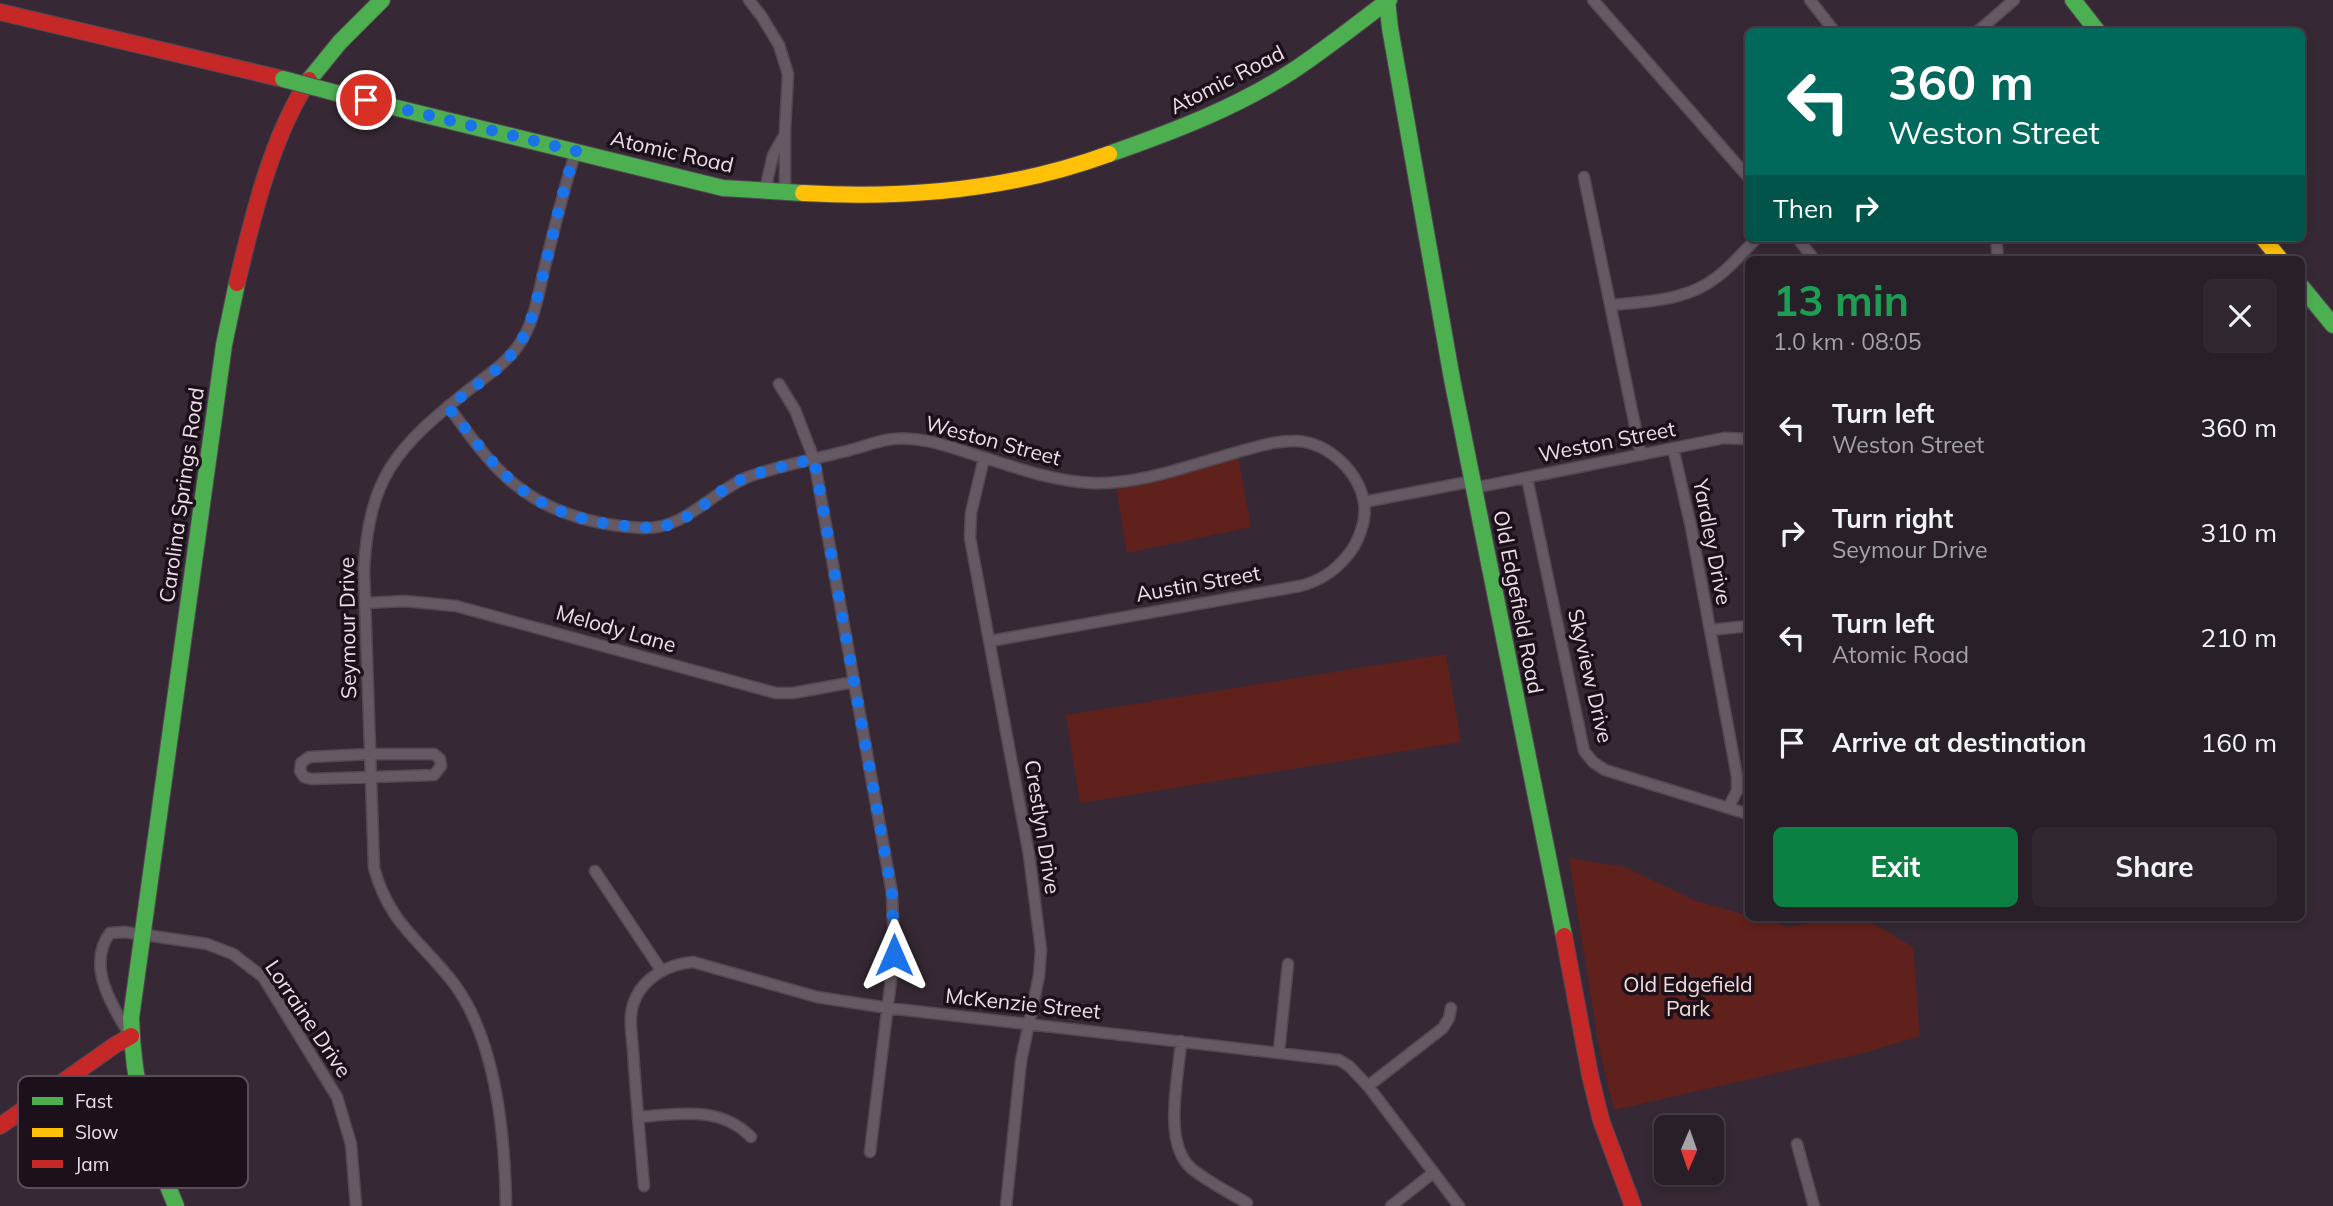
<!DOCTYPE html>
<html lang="en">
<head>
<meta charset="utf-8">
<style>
	body { margin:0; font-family:Mulish,sans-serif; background:#302730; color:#f1f3f6; height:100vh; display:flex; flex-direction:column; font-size:26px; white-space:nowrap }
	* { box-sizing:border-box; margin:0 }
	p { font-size:23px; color:#a5a2a8 }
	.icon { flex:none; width:38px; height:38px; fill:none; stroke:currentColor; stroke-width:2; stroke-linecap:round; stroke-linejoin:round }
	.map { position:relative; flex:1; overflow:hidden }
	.panel { position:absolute; left:1745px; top:256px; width:560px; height:665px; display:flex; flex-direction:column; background:#281f28; border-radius:10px; box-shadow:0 4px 10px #0003,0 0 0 2px #443d45 }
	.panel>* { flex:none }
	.guide { position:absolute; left:1745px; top:28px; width:560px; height:214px; border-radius:10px; box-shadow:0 4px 10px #0003,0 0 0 2px #443d45; background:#00695c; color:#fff; overflow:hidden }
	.needle { width:46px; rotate:182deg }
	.fabs { position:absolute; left:1654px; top:1115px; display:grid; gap:14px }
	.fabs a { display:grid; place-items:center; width:70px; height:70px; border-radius:10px; background:#281f28; box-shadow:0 4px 10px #0003,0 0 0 2px #443d45; font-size:35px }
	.pin { position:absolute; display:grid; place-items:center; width:60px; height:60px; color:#fff; margin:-30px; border:4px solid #fff; border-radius:50%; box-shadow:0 2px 7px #0007 }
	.me { position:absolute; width:77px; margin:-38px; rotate:0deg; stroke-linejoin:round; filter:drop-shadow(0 0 5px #0008) }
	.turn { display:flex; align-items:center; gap:24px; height:147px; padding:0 28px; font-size:32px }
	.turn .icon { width:91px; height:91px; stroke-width:2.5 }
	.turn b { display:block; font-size:49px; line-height:60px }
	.then { display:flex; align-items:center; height:66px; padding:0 28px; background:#0003; gap:14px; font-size:26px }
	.round { display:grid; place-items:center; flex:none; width:74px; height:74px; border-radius:10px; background:#302730 }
	.overview { display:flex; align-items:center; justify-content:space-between; height:119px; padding:0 28px }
	h1 { font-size:42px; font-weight:700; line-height:52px; color:#1e9e55 }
	.button { display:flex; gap:14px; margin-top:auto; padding:14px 28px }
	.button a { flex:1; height:80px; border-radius:10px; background:#0b8043; color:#fff; font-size:28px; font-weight:700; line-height:80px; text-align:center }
	.button a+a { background:#302730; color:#f1f3f6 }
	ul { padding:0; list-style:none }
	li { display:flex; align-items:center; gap:21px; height:105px; padding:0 28px }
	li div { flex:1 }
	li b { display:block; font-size:26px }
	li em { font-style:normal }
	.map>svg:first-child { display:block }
</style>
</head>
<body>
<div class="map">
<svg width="2333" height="1206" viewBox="0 0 2333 1206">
	<rect width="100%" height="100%" fill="#362935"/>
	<path fill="#60211c" d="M1237,452l14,75 -124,26 -11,-67z
		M1446,654l15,88 -381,61 -14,-88z
		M1569,858l56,9 71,34 94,26 46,-10h26l51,30 7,89 -56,17 -250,57 -15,-63z"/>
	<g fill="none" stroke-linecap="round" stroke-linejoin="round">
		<defs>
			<path id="street" d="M749,0l13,17 17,28 9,29 -3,56v63
				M1593,0l155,177
				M1810,0l25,32
				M1977,32l37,-32
				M1584,177l57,278
				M765,190l8,-35 11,-19
				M1797,238l17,21
				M1996,238l2,21
				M1611,305c37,-4 76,-4 106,-28 15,-11 27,-26 40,-39
				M779,384l16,26 19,49 78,434 2,62 -24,197
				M448,406c16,21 31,44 50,63 38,40 90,56 144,59 43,2 69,-36 106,-51 30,-11 63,-17 94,-25 15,-3 29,-9 44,-12 29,-5 56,4 83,13 40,12 81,28 122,30 50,2 103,-19 150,-32 19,-5 37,-11 56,-10 32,2 62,31 67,62 3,17 -6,41 -17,53 -13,16 -27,25 -47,30l-310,55
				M1673,448l18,79 46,249v15l-9,17
				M984,458l-13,55 -1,25 59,317 12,95 -2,26 -18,85 -15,145
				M1527,478l57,273 9,11 12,8 143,44
				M1474,488l250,-50 24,1
				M1364,502l109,-21
				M366,603l39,-2 51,5 320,87h17l61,-11
				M1710,630l38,-4
				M370,754h64l6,5 1,7 -7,9 -123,4 -7,-2 -4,-6 1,-8 8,-6z
				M595,871l66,99
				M129,1034c-17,-28 -43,-69 -19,-101l15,-1 82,12 26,10 30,23 74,120 14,47 5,62
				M1181,1041c-2,35 -19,101 10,127 17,14 37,24 56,35
				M1279,1051l9,-87
				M1368,1086l75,-58 6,-10 2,-10
				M638,1117c39,-3 82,-12 113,20
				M1797,1144l17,62
				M644,1186c-4,-45 -8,-90 -11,-136 -1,-15 -5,-33 1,-48 9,-25 35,-38 59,-40l124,35 71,11 451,52 10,6 19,20 91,120
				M506,1206c-1,-69 -9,-163 -51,-221 -33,-44 -65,-59 -81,-117l-10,-298c5,-93 32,-122 102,-178 17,-14 39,-27 52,-46 16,-22 20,-50 26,-76 10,-39 19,-80 32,-119
				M1391,1206l42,-33"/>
			<path id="fast" d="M1387,0l3,28 62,351 112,557
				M2073,0l25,32
				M309,80l31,-38 42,-42
				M340,94l383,94 80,5
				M1109,154c63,-22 129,-47 185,-84 33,-22 64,-47 95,-70
				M2301,286l32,39
				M176,1206c-27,-63 -43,-119 -45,-188l93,-673 13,-62"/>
			<path id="slow" d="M803,193c104,6 208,-3 306,-39
				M2263,238l17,21"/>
			<path id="jam" d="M0,12l283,67
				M237,283c15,-64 35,-148 72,-203
				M1564,936l26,139 11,45 32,86
				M0,1126l115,-81 16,-9"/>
		</defs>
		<use href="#street" stroke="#534752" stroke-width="13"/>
		<use href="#fast" stroke="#534752" stroke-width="18"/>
		<use href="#slow" stroke="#534752" stroke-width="18"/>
		<use href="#jam" stroke="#534752" stroke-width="18"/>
		<use href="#street" stroke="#655964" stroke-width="10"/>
		<use href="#fast" stroke="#4caf50" stroke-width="16"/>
		<use href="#slow" stroke="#ffc107" stroke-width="16"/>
		<use href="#jam" stroke="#c62828" stroke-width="16"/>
		<defs>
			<path id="fast-bridge" d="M283,79l57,15"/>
		</defs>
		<use href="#fast-bridge" stroke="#534752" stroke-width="18" stroke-linecap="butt"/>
		<use href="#fast-bridge" stroke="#4caf50" stroke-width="16"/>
	</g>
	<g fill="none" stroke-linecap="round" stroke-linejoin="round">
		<path stroke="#1a73e8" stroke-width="12" stroke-dasharray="0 21.6" d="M366,100l210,51c-14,39 -22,80 -32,120 -7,26 -11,54 -27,76 -17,24 -46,41 -69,60 54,67 76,105 168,118 22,2 43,6 63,-4 20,-10 35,-26 53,-37 25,-13 55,-18 82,-25l78,434 2,62"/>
	</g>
	<g text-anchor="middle" stroke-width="7" stroke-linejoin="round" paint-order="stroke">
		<g font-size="21" fill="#eedeec" stroke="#1c111b">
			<text transform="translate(1227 80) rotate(-27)" y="7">Atomic Road</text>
			<text transform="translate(672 152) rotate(13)" y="7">Atomic Road</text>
			<text transform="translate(993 441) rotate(15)" y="7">Weston Street</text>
			<text transform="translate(1607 442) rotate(-11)" y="7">Weston Street</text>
			<text transform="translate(182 495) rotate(-82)" y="7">Carolina Springs Road</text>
			<text transform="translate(1712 542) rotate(79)" y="7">Yardley Drive</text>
			<text transform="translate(1198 584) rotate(-10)" y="7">Austin Street</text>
			<text transform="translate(1518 602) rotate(79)" y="7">Old Edgefield Road</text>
			<text transform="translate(348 628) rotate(-91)" y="7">Seymour Drive</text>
			<text transform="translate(616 629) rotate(16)" y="7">Melody Lane</text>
			<text transform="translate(1590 676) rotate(77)" y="7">Skyview Drive</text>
			<text transform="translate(1042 827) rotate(81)" y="7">Crestlyn Drive</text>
			<text transform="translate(1023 1004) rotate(6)" y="7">McKenzie Street</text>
			<text transform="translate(308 1019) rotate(56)" y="7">Lorraine Drive</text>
		</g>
		<g font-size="21" fill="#f4dcd8" stroke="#1c111b">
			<text x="1688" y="992">Old Edgefield<tspan x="1688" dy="24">Park</tspan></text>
		</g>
	</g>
	<rect x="18" y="1076" width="230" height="112" rx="10" fill="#1c111b" stroke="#5b4e5a" stroke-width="2"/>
	<rect x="32" y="1097" width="31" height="8" fill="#4caf50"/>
	<rect x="32" y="1128" width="31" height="9" fill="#ffc107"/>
	<rect x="32" y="1160" width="31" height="8" fill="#c62828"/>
	<g font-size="19" fill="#eedeec">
		<text x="75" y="1108">Fast</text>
		<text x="75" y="1139">Slow</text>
		<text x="75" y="1171">Jam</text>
	</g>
</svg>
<div class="fabs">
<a><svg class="needle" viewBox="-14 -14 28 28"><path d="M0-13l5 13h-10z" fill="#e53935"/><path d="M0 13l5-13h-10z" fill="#a5a2a8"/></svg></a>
</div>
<div class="pin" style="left:366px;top:100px;background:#d93025"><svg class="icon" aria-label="arrive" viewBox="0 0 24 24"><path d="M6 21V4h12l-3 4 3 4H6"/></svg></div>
<svg class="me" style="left:894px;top:955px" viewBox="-20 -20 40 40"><path d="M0-17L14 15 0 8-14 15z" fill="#1a73e8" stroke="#fff" stroke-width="4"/></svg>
<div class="guide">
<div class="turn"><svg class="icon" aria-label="left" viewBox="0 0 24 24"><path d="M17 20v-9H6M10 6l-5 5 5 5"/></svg><div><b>360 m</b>Weston Street</div></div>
<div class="then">Then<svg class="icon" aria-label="right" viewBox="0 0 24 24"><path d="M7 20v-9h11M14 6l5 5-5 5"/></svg></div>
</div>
<section class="panel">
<div class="overview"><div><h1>13 min</h1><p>1.0 km · 08:05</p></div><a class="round"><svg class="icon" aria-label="close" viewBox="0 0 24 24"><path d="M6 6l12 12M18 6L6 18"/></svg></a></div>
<ul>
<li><svg class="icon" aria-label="left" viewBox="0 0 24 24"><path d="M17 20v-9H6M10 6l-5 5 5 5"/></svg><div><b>Turn left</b><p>Weston Street</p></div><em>360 m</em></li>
<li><svg class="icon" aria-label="right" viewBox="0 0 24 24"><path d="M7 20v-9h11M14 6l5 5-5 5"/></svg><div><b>Turn right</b><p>Seymour Drive</p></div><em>310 m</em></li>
<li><svg class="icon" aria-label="left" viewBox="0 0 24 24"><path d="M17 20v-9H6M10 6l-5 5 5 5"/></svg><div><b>Turn left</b><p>Atomic Road</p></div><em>210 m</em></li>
<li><svg class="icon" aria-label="arrive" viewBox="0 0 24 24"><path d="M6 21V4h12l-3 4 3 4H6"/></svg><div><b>Arrive at destination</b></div><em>160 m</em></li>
</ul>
<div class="button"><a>Exit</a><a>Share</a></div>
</section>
</div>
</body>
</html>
